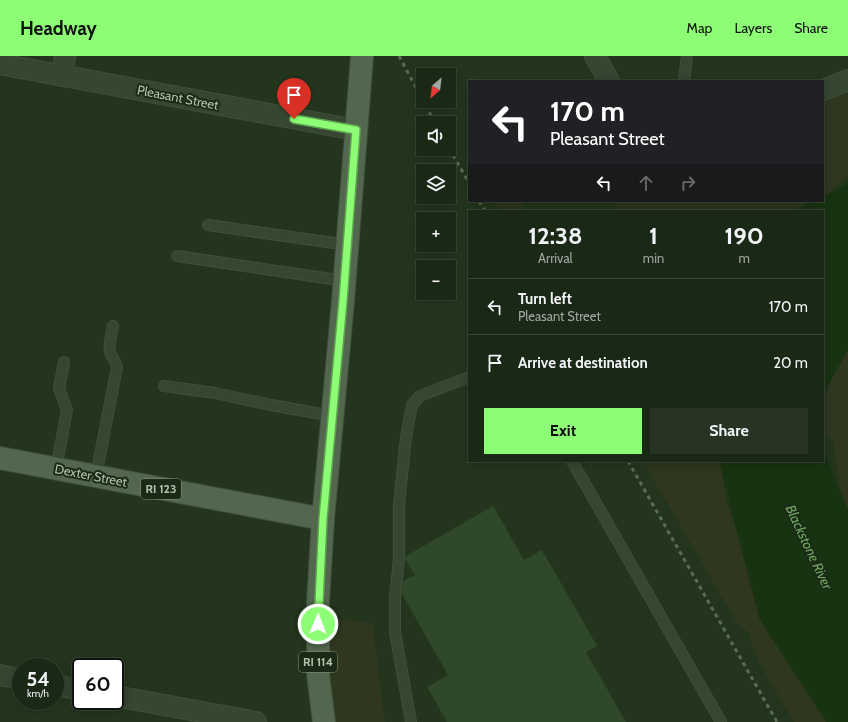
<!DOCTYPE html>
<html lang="en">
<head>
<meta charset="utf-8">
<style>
	body { margin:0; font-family:Cabin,sans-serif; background:#273423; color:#f1f3f6; height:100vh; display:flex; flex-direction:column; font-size:15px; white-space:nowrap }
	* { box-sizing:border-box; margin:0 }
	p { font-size:13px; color:#9fa6a1 }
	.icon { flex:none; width:22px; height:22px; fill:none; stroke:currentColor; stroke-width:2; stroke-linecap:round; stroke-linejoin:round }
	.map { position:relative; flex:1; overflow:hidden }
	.side { position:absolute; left:468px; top:154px; width:356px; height:252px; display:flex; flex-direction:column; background:#1a2816; border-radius:0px; box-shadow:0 2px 10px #0003,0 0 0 1px #384435 }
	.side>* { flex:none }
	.banner { position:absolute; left:468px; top:24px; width:356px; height:122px; border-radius:0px; box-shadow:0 2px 10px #0003,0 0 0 1px #384435; background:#202124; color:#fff; overflow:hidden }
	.needle { width:26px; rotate:208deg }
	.fabs { position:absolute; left:416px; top:12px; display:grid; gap:8px }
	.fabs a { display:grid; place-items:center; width:40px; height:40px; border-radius:0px; background:#1a2816; box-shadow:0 2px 10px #0003,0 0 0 1px #384435; font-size:20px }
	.speed { position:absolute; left:12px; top:602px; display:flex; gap:8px; font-size:20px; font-weight:700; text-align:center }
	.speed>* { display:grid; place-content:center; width:52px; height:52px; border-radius:50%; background:#1a2816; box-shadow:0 2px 10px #0003,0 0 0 1px #384435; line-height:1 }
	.speed small { font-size:10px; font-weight:400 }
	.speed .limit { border:2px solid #111; border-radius:6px; background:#fff; color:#111 }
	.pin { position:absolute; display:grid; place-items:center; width:34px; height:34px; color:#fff; margin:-41px -17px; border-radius:50% 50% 50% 0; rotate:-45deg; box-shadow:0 0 4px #0007 }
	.pin .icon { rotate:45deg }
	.me { position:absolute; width:44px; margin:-22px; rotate:1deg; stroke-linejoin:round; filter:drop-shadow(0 0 3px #0008) }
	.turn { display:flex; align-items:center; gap:14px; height:84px; padding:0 16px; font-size:18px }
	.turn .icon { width:52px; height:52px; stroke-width:2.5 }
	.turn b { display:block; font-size:28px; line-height:34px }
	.lanes { display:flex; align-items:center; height:38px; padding:0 16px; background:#0003; justify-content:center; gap:20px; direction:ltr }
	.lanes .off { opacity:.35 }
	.eta { display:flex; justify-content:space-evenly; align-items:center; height:68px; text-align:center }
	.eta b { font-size:24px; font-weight:800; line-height:28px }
	.cta { display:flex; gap:8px; margin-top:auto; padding:8px 16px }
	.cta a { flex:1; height:46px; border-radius:0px; background:#8dfd76; color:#111; font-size:16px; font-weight:800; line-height:46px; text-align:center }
	.cta a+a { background:#273423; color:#f1f3f6 }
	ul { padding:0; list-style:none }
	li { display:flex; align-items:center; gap:12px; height:56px; padding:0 16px; border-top:1px solid #384435 }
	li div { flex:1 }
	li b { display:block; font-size:15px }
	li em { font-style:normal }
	header { display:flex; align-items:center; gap:24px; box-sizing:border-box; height:56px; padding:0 20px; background:#8dfd76; color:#111 }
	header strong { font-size:19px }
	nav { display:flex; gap:22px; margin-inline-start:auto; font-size:14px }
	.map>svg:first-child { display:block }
</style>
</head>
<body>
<header>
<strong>Headway</strong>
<nav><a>Map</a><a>Layers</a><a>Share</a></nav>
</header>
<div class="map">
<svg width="848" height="666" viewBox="0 0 848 666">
	<rect width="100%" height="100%" fill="#23361d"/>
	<path fill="#2f371f" d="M848,21v98l-25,25v-114z
		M493,145h28l3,10h-25z
		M616,145h206l-10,10h-196z
		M848,259v201h-4l-11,-76 -6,-3h-4v-40l6,-7 -1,-16 -5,-19z
		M643,405h78l5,39 26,72 84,150h-42l-36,-61 -10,-29 -11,-9z
		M327,561l35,5 12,3v11l11,86h-56z"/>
	<path fill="#183311" d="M848,128v166l-25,44v-183h-31l21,-10h10v-5z
		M823,393l25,61v212h-22l-67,-104 -40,-157h104z"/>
	<path fill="#30482a" d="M493,450l31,54 18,-10 55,96 -11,6 40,70h-179l-20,-35 21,-12 -46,-81 1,-13 12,-6 -10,-16 1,-3z"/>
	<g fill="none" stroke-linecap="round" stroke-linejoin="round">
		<defs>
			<path id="service" d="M684,25l3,-25
				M208,169l140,20
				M177,200l168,25
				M164,330l51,7 56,12 62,11
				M572,405l149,261
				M56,413l11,-59 -8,-22 5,-26
				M96,420l21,-109c-2,-7 -6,-11 -7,-15 -2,-7 2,-19 3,-26
				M411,666l-16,-90v-36l4,-37v-55l7,-67 6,-32 8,-9 49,-19"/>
			<path id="minor" d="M595,0l14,25
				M0,8l356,66
				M62,20l3,-20
				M823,34l25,-10
				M0,619l21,4
				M55,629l26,5
				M115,640l141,26"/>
			<path id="primary" d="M0,402l323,61
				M324,666l-6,-48v-72l5,-83 20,-218 19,-245"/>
		</defs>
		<use href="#service" stroke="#3f503a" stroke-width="12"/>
		<use href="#minor" stroke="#3f503a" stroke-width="22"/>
		<use href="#primary" stroke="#3f503a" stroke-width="24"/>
		<use href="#service" stroke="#354631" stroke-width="10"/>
		<use href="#minor" stroke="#354631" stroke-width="20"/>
		<use href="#primary" stroke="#53674e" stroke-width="22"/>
		<path stroke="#586e52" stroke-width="3" stroke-dasharray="4 4" stroke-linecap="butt" d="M399,0l36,67
			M449,92l20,35
			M479,145l6,10
			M628,405l149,261"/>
	</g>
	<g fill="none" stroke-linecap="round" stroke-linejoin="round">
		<defs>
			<path id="route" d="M294,63l62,11 -13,171 -20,218 -5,105"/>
		</defs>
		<use href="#route" stroke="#5ca44d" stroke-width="10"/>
		<use href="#route" stroke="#8dfd76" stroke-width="7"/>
	</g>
	<g text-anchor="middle" stroke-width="4" stroke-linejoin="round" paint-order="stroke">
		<g fill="#1b2a17" stroke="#83967e" stroke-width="1">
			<rect x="141" y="423" width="40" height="20" rx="3"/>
			<rect x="299" y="596" width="38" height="20" rx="3"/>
		</g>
		<g font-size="12" font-weight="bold" fill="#afc4aa">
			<text x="161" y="437">RI 123</text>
			<text x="318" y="610">RI 114</text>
		</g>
		<g font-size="13" fill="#afc4aa" stroke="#1b2a17">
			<text transform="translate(178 41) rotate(11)" y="5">Pleasant Street</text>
			<text transform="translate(91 419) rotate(11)" y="5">Dexter Street</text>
		</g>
		<g font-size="14" font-style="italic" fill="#6fa660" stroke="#1b2a17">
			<text transform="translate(809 491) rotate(65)" y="5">Blackstone River</text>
		</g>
	</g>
</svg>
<div class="fabs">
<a><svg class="needle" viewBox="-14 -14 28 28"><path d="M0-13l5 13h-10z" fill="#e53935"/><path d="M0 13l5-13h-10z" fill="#9fa6a1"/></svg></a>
<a><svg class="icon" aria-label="sound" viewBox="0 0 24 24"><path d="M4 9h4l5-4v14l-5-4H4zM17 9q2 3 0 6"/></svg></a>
<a><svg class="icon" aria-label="layers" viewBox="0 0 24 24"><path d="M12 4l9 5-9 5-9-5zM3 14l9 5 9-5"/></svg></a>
<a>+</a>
<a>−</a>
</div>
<div class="speed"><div>54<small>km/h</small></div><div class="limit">60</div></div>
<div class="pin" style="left:294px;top:63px;background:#d93025"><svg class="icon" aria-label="arrive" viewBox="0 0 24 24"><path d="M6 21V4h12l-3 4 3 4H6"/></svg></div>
<svg class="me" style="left:318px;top:568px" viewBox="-20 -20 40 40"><circle r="17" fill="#8dfd76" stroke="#fff" stroke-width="3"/><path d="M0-11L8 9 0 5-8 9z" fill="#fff"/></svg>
<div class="banner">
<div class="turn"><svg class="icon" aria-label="left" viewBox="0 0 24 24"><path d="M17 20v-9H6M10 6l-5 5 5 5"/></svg><div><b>170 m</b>Pleasant Street</div></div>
<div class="lanes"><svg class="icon" aria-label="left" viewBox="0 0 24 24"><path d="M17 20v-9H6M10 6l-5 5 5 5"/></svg><svg class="icon off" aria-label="ahead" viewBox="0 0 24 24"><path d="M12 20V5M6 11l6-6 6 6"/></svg><svg class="icon off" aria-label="right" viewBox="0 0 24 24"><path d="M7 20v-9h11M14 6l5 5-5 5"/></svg></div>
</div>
<section class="side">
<div class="eta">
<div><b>12:38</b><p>Arrival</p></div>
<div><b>1</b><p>min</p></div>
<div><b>190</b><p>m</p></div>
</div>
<ul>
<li><svg class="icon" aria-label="left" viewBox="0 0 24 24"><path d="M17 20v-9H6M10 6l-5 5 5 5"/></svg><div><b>Turn left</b><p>Pleasant Street</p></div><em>170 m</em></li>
<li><svg class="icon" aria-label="arrive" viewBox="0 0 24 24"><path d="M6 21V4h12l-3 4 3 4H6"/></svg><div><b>Arrive at destination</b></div><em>20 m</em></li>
</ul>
<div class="cta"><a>Exit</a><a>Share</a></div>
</section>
</div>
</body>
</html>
